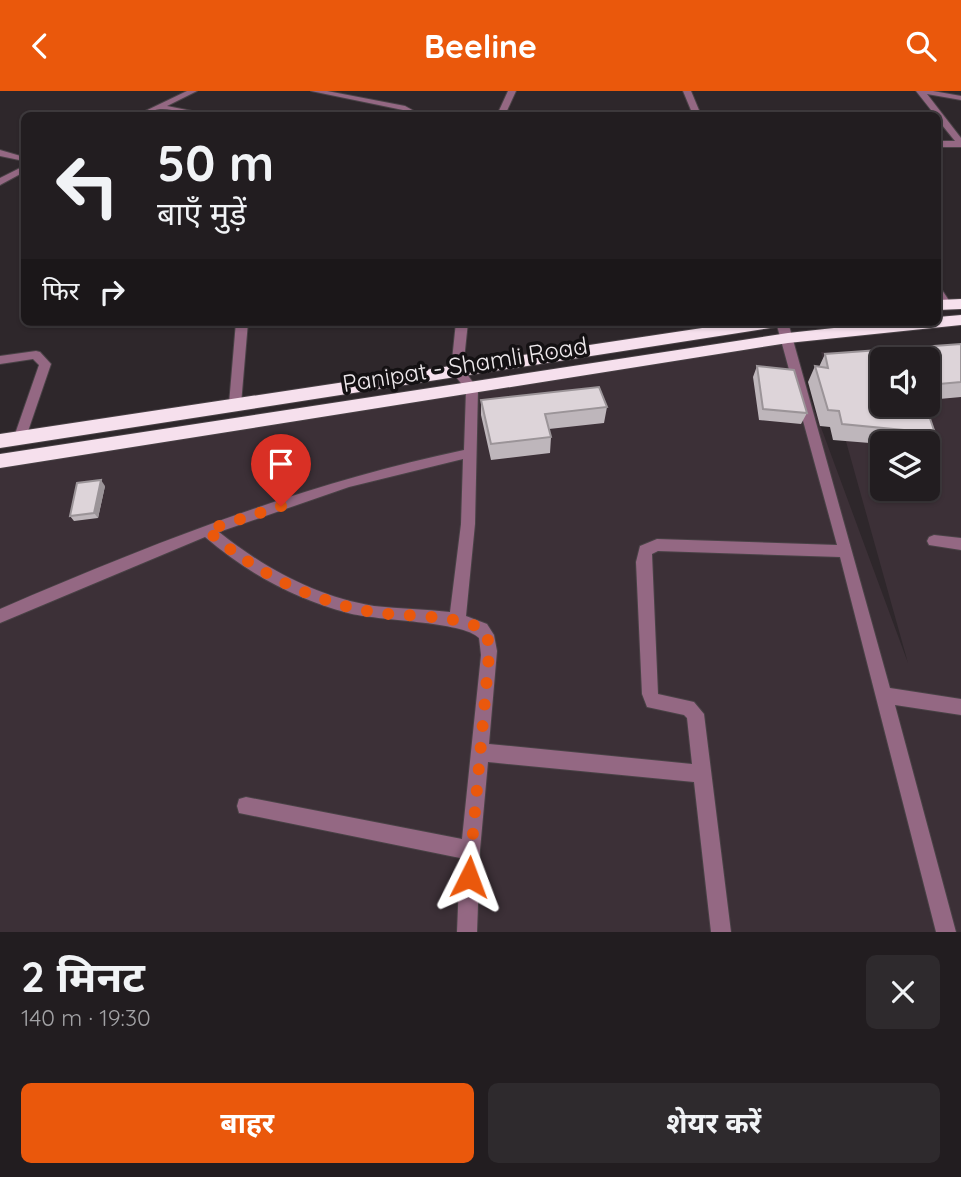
<!DOCTYPE html>
<html lang="hi">
<head>
<meta charset="utf-8">
<style>
	body { margin:0; font-family:Quicksand,"Noto Sans Devanagari",sans-serif; background:#2e2a2d; color:#f1f3f6; height:100vh; display:flex; flex-direction:column; font-size:26px; white-space:nowrap }
	* { box-sizing:border-box; margin:0 }
	p { font-size:23px; color:#a2a2a5 }
	.icon { flex:none; width:38px; height:38px; fill:none; stroke:currentColor; stroke-width:2; stroke-linecap:round; stroke-linejoin:round }
	.map { position:relative; height:841px; overflow:hidden }
	.panel { display:flex; flex-direction:column; background:#221d20; flex:1 }
	.panel>* { flex:none }
	.hud { position:absolute; left:21px; top:21px; width:920px; height:214px; border-radius:10px; box-shadow:0 2px 5px #0004,0 0 0 2px #3f3b3e; background:#221d20; color:#f1f3f6; overflow:hidden }
	.tools { position:absolute; left:870px; top:256px; display:grid; gap:14px }
	.tools a { display:grid; place-items:center; width:70px; height:70px; border-radius:10px; background:#221d20; box-shadow:0 2px 5px #0004,0 0 0 2px #3f3b3e; font-size:35px }
	.pin { position:absolute; display:grid; place-items:center; width:60px; height:60px; color:#fff; margin:-72px -30px; border-radius:50% 50% 50% 0; rotate:-45deg; box-shadow:0 0 7px #0007 }
	.pin .icon { rotate:45deg }
	.me { position:absolute; width:77px; margin:-38px; rotate:3deg; stroke-linejoin:round; filter:drop-shadow(0 0 5px #0008) }
	.turn { display:flex; align-items:center; gap:24px; height:147px; padding:0 21px; font-size:32px }
	.turn .icon { width:91px; height:91px; stroke-width:2.5 }
	.turn b { display:block; font-size:49px; line-height:60px }
	.then { display:flex; align-items:center; height:66px; padding:0 21px; background:#0003; gap:14px; font-size:26px }
	.round { display:grid; place-items:center; flex:none; width:74px; height:74px; border-radius:10px; background:#2e2a2d }
	.headline { display:flex; align-items:center; justify-content:space-between; height:119px; padding:0 21px }
	h1 { font-size:42px; font-weight:700; line-height:52px }
	.cta { display:flex; gap:14px; margin-top:auto; padding:14px 21px }
	.cta a { flex:1; height:80px; border-radius:10px; background:#ea580c; color:#fff; font-size:28px; font-weight:700; line-height:80px; text-align:center }
	.cta a+a { background:#2e2a2d; color:#f1f3f6 }
	header { display:flex; justify-content:space-between; align-items:center; height:91px; padding:0 21px; background:#ea580c; color:#fff; font-size:32px; font-weight:700 }
	.map>svg:first-child { display:block }
</style>
</head>
<body>
<header><svg class="icon" aria-label="back" viewBox="0 0 24 24"><path d="M15 5l-7 7 7 7"/></svg>Beeline<svg class="icon" aria-label="search" viewBox="0 0 24 24"><circle cx="10" cy="10" r="6"/><path d="M15 15l6 6"/></svg></header>
<div class="map">
<svg width="961" height="841" viewBox="0 0 961 841">
	<rect width="100%" height="100%" fill="#2e272b"/>
	<path fill="#3c3037" fill-rule="evenodd" d="M788,247l120,325 -87,-311 140,-2v582h-961v-475zM882,268h46v45h-46zM882,352h46v45h-46z"/>
	<g fill="none" stroke-linecap="round" stroke-linejoin="round">
		<defs>
			<path id="street" d="M187,0h10l-30,15 35,7 1,2c-14,0 -31,-7 -43,-6 -9,1 -14,7 -23,6z
				M311,0h16l78,15 9,5 -2,4h-8l2,-3 -3,-2z
				M508,0h8l-11,24h-8z
				M683,0h8l10,24h-8z
				M916,0h17l28,5v4l-34,-6 34,44v9h-23v-6h17l-17,-21v-5h-3z
				M0,59l24,7v4l-24,-5z
				M24,75v6l-24,13v-7z
				M938,198l4,1 10,15 -1,2h-8l-5,-7z
				M236,231h12l-7,82 -6,4 -6,-4z
				M456,231h12l-5,47 15,20 -3,135 -9,92 21,8 7,11 3,16 -8,93 203,20 -5,-46 -3,-3 -37,-8 -5,-13 -6,-132 4,-16 17,-7 180,6 -61,-223h12l102,366 71,11v16l-66,-10 61,227h-20l-96,-375 -182,-6 -6,3 6,140 36,8 10,12 27,218h-20l-17,-150 -206,-20 -8,88 -3,82h-20l3,-74 -221,-45 -2,-7 2,-7 7,-2 216,42 19,-184 -2,-17c-16,-17 -102,-17 -131,-25 -53,-14 -101,-40 -143,-76l-205,86v-14c151,-65 302,-125 464,-159l2,-60 -15,-20zM463,368l-2,65 -11,88c-25,-3 -50,-3 -76,-6 -57,-9 -110,-38 -155,-74l130,-45z
				M36,260l4,1 11,12 -25,73 -6,5 -6,-5 25,-72 -6,-6 -33,5v-8z
				M934,444l27,3v12l-32,-5 -2,-4 2,-4z"/>
			<path id="highway" d="M961,208v10l-23,1v-10z
				M961,224v10l-173,18 -788,125v-14l788,-121 101,-11h49v-5z
				M742,231h43l-8,5 -777,121v-14z"/>
		</defs>
		<use href="#street" stroke="#494246" stroke-width="2"/>
		<use href="#highway" stroke="#494246" stroke-width="2"/>
		<use href="#street" fill="#946883" fill-rule="evenodd"/>
		<use href="#highway" fill="#f6e0ed" fill-rule="evenodd"/>
	</g>
	<path fill="#beb6bb" d="M961,253v53l-33,3v-41h-46l53,74 -7,10h-46v1l-49,-4 -3,-13 -10,-1 -12,-44 7,-16 4,1 6,-13z
		M757,275l50,47 -6,11 -42,-4 -6,-43z
		M481,309l126,7 -3,16 -55,6 2,8 -1,16 -59,7 -10,-45z
		M105,395l-7,32 -24,3 -4,-5z"/>
	<path fill="#9b9498" d="M101,389l4,6 -7,32 -4,-5z"/>
	<path fill="#ddd4d9" stroke="#9b9498" stroke-width="2" d="M961,253v38l-33,3v-26h-46v45h43l10,29 -93,-9 -3,-13 -11,-1 -13,-44 13,2 -3,-14z
		M757,275l37,4 13,43 -44,-4z
		M599,296l8,20 -62,7 6,23 -60,7 -10,-44z
		M101,389l-7,33 -24,3 7,-33z"/>
	<g fill="none" stroke-linecap="round" stroke-linejoin="round">
		<path stroke="#ea580c" stroke-width="12" stroke-dasharray="0 21.6" d="M281,415l-74,24c46,41 103,71 165,82 32,5 78,2 106,15 11,5 11,18 11,28l-20,222"/>
	</g>
	<g text-anchor="middle" stroke-width="7" stroke-linejoin="round" paint-order="stroke">
		<g font-size="24" fill="#eee9ec" stroke="#141113">
			<text transform="translate(465 274) rotate(-9)" y="8">Panipat - Shamli Road</text>
		</g>
	</g>
</svg>
<div class="tools">
<a><svg class="icon" aria-label="sound" viewBox="0 0 24 24"><path d="M4 9h4l5-4v14l-5-4H4zM17 9q2 3 0 6"/></svg></a>
<a><svg class="icon" aria-label="layers" viewBox="0 0 24 24"><path d="M12 4l9 5-9 5-9-5zM3 14l9 5 9-5"/></svg></a>
</div>
<div class="pin" style="left:281px;top:415px;background:#d93025"><svg class="icon" aria-label="arrive" viewBox="0 0 24 24"><path d="M6 21V4h12l-3 4 3 4H6"/></svg></div>
<svg class="me" style="left:469px;top:786px" viewBox="-20 -20 40 40"><path d="M0-17L14 15 0 8-14 15z" fill="#ea580c" stroke="#fff" stroke-width="4"/></svg>
<div class="hud">
<div class="turn"><svg class="icon" aria-label="left" viewBox="0 0 24 24"><path d="M17 20v-9H6M10 6l-5 5 5 5"/></svg><div><b>50 m</b>बाएँ मुड़ें</div></div>
<div class="then">फिर<svg class="icon" aria-label="right" viewBox="0 0 24 24"><path d="M7 20v-9h11M14 6l5 5-5 5"/></svg></div>
</div>
</div>
<section class="panel">
<div class="headline"><div><h1>2 मिनट</h1><p>140 m · 19:30</p></div><a class="round"><svg class="icon" aria-label="close" viewBox="0 0 24 24"><path d="M6 6l12 12M18 6L6 18"/></svg></a></div>
<div class="cta"><a>बाहर</a><a>शेयर करें</a></div>
</section>
</body>
</html>
